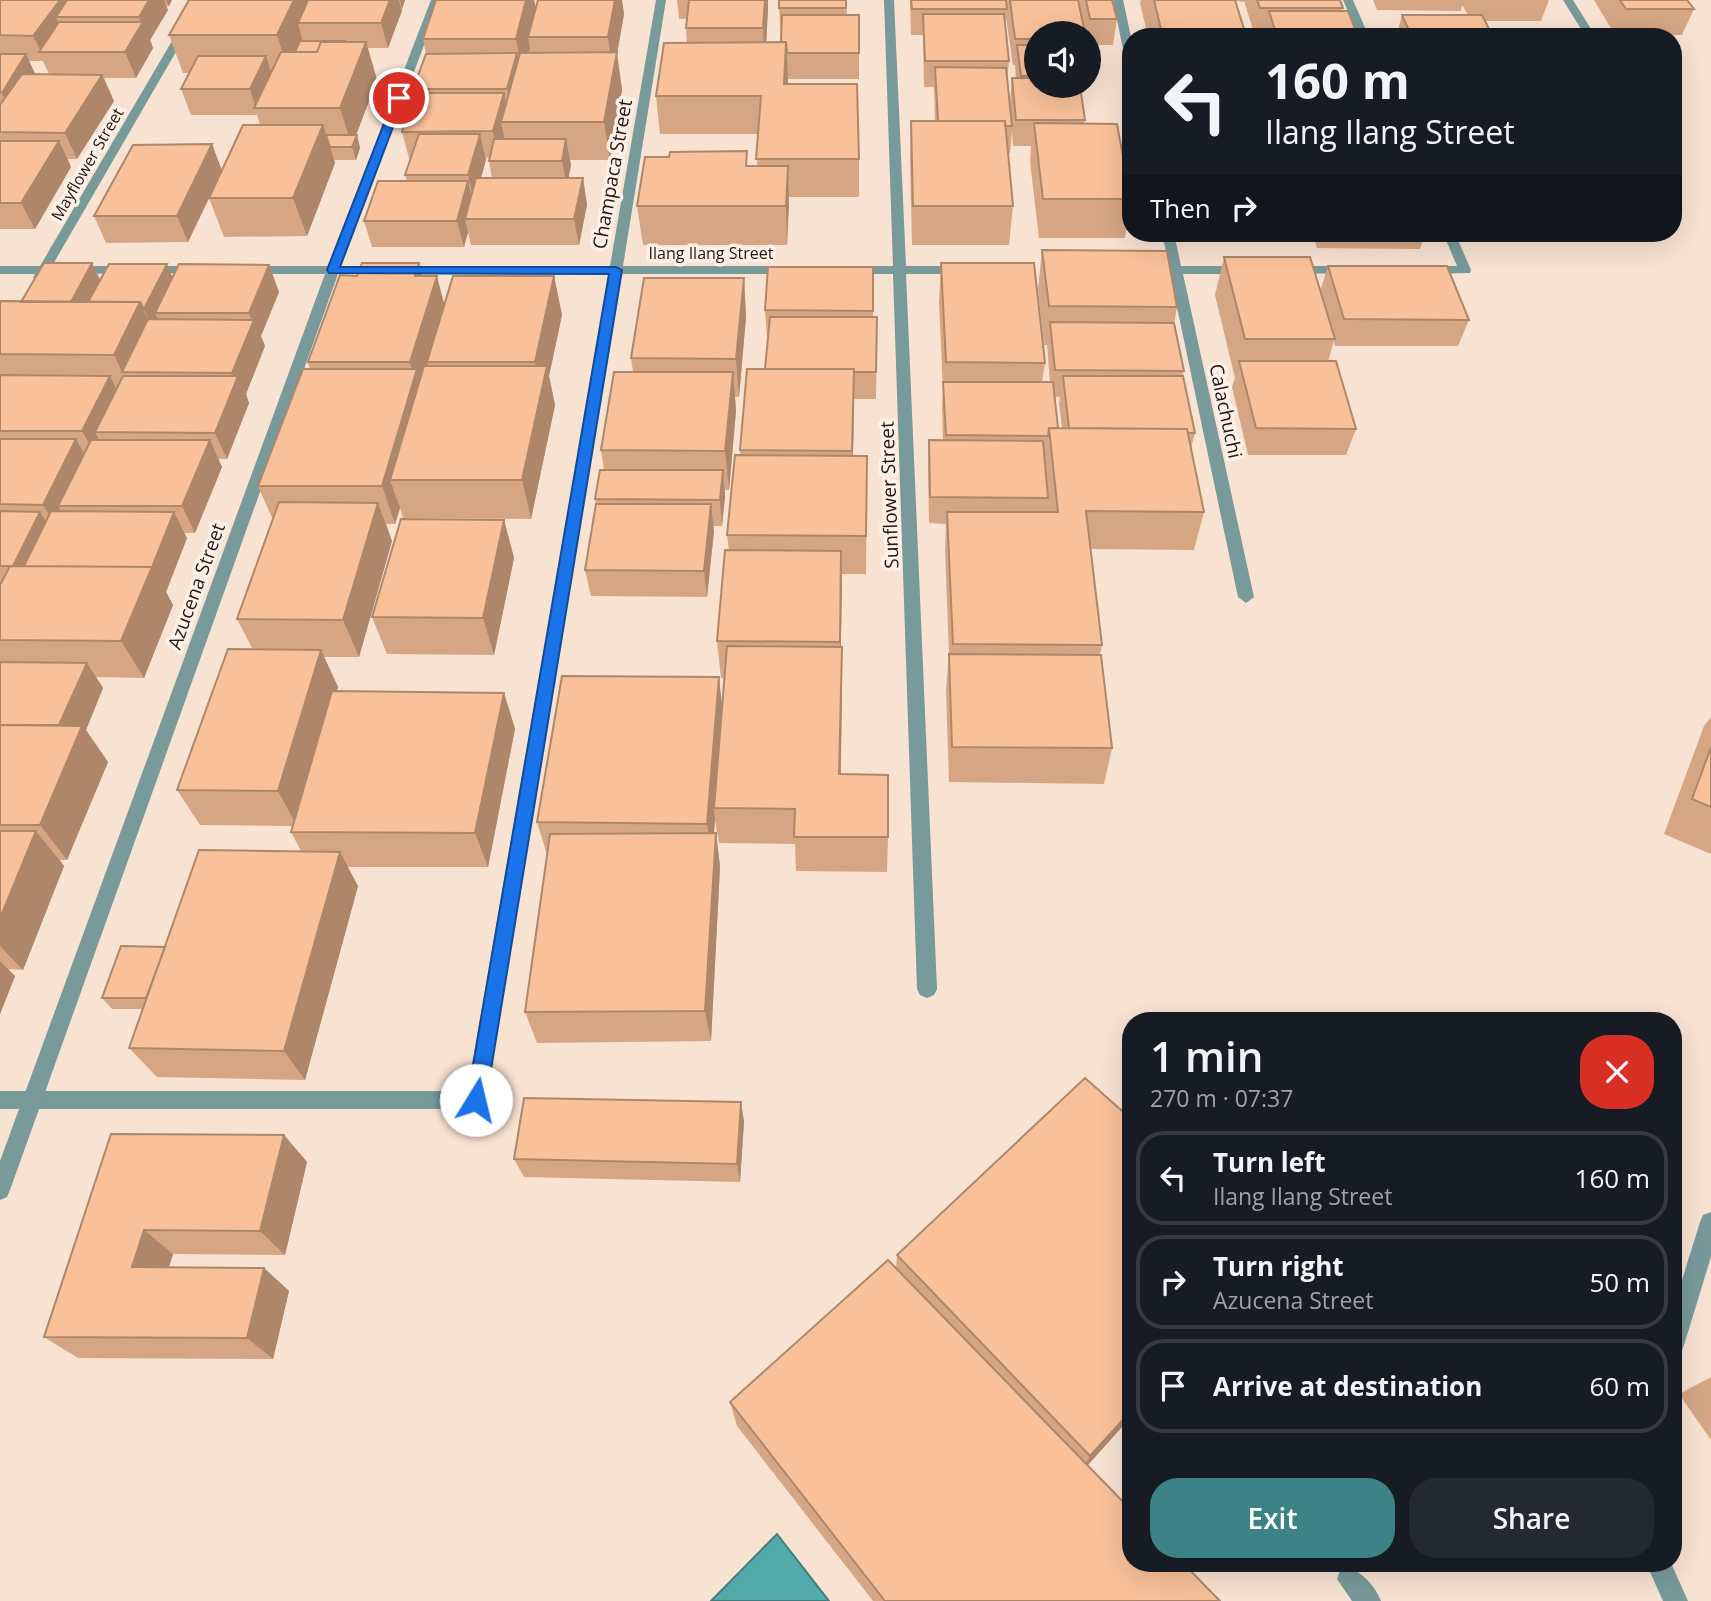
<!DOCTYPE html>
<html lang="en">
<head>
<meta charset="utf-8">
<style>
	body { margin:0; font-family:"Open Sans",sans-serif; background:#242831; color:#f1f3f6; height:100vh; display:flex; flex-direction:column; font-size:26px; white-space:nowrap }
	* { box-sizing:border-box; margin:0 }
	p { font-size:23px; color:#9ea1a6 }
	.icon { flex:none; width:38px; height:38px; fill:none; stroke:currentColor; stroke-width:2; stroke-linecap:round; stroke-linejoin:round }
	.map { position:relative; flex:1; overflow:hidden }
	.drawer { position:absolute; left:1122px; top:1012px; width:560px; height:560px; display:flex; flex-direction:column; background:#171b24; border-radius:28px; box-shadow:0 7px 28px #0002 }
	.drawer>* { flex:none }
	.banner { position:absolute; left:1122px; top:28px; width:560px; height:214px; border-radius:28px; box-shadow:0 7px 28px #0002; background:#171b24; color:#f1f3f6; overflow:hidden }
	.controls { position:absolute; left:1024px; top:21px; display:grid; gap:14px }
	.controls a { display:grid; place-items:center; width:77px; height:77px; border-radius:50%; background:#171b24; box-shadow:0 7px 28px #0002; font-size:35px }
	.pin { position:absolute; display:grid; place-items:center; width:60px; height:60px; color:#fff; margin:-30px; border:4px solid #fff; border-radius:50%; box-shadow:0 2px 7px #0007 }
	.me { position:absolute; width:77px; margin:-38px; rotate:9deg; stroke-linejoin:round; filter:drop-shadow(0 0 5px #0008) }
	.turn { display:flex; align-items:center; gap:24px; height:147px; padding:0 28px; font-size:32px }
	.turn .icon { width:91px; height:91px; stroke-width:2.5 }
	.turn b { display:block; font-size:49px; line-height:60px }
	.then { display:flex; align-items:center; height:66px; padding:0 28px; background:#0003; gap:14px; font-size:26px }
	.round { display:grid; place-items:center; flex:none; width:74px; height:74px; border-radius:28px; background:#242831 }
	.head { display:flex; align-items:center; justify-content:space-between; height:119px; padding:0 28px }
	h1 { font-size:42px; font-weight:600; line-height:52px }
	.cta { display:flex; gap:14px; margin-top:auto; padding:14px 28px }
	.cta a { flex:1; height:80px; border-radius:28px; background:#3b8384; color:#fff; font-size:28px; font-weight:600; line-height:80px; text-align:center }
	.cta a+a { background:#242831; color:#f1f3f6 }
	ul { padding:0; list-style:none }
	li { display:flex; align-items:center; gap:21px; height:94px; margin:0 14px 10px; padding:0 14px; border:4px solid #363941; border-radius:28px }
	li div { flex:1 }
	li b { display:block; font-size:26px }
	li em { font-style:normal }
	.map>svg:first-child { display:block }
</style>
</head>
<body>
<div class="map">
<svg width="1711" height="1601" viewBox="0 0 1711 1601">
	<rect width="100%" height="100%" fill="#f8e2d2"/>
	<path fill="#53aaaa" stroke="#437e7c" stroke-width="2" d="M777,1534l52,67h-118z"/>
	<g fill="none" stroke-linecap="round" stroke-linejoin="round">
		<path fill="#789a9a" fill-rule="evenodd" d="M0,1091h476l7,2 3,7 -3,7 -7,2h-476z
			M1711,1212v45l-27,88 -3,8 -8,3v-47l27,-87 3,-7z
			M1646,1563h25l17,38h-25z
			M1349,1567c14,6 27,20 32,34h-29l-15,-22 3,-9z"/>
		<path fill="#789a9a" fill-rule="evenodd" d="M196,0h10l-154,266h147l5,1v6l-156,1 -4,7 -5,1 -6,-4 2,-4h-35v-8h40z
			M431,0h10l-100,266h269l46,-266h10l-43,266h168l6,4 -6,4h-170l-135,826 -3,7 -7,2 -7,-2 -3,-7 143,-826h-271l-328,916 -3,7 -7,3v-39l325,-887h-77l-6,-4 6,-4h80z
			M884,0h10l12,266h56l6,4 -6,4h-56l31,715 -3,6 -7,3 -7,-3 -3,-6 -24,-715h-43l-6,-4 6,-4h43z
			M1113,0h10l8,37 -1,25 -5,-3z
			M1343,0h10l16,37h-10z
			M1563,0h10l23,37h-10z
			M1162,233h12l7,33h61l6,4 -6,4h-59l71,323 -8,6 -8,-6 -68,-323h-22l-6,-4 6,-4h21z
			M1443,233h12l16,37 -1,3 -46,1 -6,-4 6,-4h33z
			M1291,266h56l6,4 -6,4 -61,-1v-6z"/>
	</g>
	<path fill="#d6a684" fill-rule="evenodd" d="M0,0h172l-3,6h-3l2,4 -18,30 3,8 -17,30h-32l10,23 -37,58h-9l3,8 -36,62h-35zM29,61h14l6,13h-14z
		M189,0h216l-17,48h-20l9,32 -21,55h1l3,13 -4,12h-22l1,3 -28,73 -83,1 -15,-39 51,-73 -3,-10h-66l-10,-26 8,-16h-6l-14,-38z
		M436,0h98l2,8 86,-8 2,14 -7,40 5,36 -12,70h-40l1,5 -3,13h15l4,27 -8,40h-108l-3,-13 -4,15h-92l-8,-26 43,-40 -2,-6 6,-17h-2l-7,-26 13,-38 -2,-5 13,-35 -3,-15zM489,157v4l3,17h-11l5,-18v-2z
		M677,0h91l-2,42h15l-2,-34 67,-8 1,15h12v64h-71l-1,5 72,75v38h-70l-2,48h-144l-6,-39 111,-40h9l1,-32h-98l-4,-38 31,-53 -1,-15 1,-9h-8z
		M910,0h96v5l1,-5h105l5,19 -4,26h-25v-12h-52v53l49,34v4l45,70v11l-5,33h-86l-9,-76 1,-16h-18l-1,-16 -2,23h-2l5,53 -4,39h-97l-2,-86 1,-38h24l-1,-34h-10l-1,-52h-12zM1006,18l7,47h2l1,13h-4l-2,24 -3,-22 2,-19 -4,-32z
		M1136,0h99l9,29 -2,6 3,2h-97l-8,-34 1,-3z
		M1235,0h105l3,8 -1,3 16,26h-95l1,-4h-10l-9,-29v-2l-9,-1z
		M1373,0h176l-8,21h-56l8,16h-97l6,-22h66l-6,-10 -1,6 -84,-1z
		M1594,0h93l7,9 -12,26h-67z
		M212,144l10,27 -34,71 -82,1 -12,-27z
		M1216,233h76l-2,7h-72z
		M1312,233h114l-6,16 -103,-1z
		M1042,250l135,57 -3,17 10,47 -2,5 13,57 -4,15 13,64 -10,38 -104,-1 12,96 -2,10 12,93 -8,36 -155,-2 -3,-91 3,-37 -4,-104 1,-26 -17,-1 -1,-56 1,-27h14l-1,-32 1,-18 -4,-88 2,-39 104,100 -3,19h8l-3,-37h-3l-6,-56zM1055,397h5l-1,6 3,25h-4z
		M1224,257l96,34 8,-25 141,54 -11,26h-123l-1,-5 -6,20 28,68 -10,26h-98l-16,-68 3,-9 -20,-83z
		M92,263l8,17 72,-3 97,-12 10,27 -18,44 4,10 -19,48 3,9 -22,56h-9l4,8 -27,66h-11l3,5 -21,54 7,13 -29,73 -48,-1 7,11 -17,42 22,32 -41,98h-7l4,6 -41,104 -15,-1 7,7 -15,38v-660l21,-52z
		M419,263l4,13 21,28 110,-28 8,39 -13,61 6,29 -24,114 -128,-1 -3,-10 -5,16h-9l6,17 -33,116h-35l14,30 -1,4 167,2 11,36 -27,138h-141l11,19 -53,194 -148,-3 -28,-29 14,-39h-31l-10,-11 63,-51 136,-96 -10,-19 1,-6 -92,-1 -23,-35 76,-140 -16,-31 36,-99 -15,-34 52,-117 -2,-7 49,-86z
		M873,267v50h4l-1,82h-22l-1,57h14l-1,118h-25v73l1,37 -1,90 47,63 -1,35 -91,-1 -1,-27 -76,-1 -4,-23 -1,13h2l4,34 -9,174 -174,2 -12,-31 22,-157 -10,-33 185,-118 2,-26h-3l-4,-37 12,-90 -2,-16 13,-80v-5l25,-81 3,-32h-1l-2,-27z
		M744,278l2,39 -7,80h-4l1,14 -7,79h-4v6l-3,30h-9l1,5 -7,66 -116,-1 -6,-26 11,-65 -1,-6 9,-29 -3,-20 32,-78 -2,-14z
		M504,520l10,38 -20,97 -107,-1 -15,-37z
		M1711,717v137l-47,-20 40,-108z
		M741,1102l3,20 -4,60 -216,-5 -10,-18z
		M1130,1118v300l-42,47 132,136h-347l-136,-175 -7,-24 166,-133 1,-14z
		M111,1134l173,1 23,27 -22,93 -112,-1 -4,13 95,1 25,23 -16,68 -195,-1 -34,-21z
		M1711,1377v63l-32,-46z"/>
	<path fill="#ae876b" d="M60,0h11l-15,17 8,18 -23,17 -8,-16z
		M149,0h15l4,10 -18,30 3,8 -17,30 -11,-26 17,-28 -3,-7z
		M166,0h6l-3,6z
		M294,0h21l-17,23 5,19 -14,30 -12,-37z
		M390,0h9l3,11 -14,37 -7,-25z
		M400,0h5l-3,9z
		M526,0h8l4,19 -10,18 2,11 -7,28 -7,-37z
		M615,0h7l2,14 -7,40 5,36 -12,70 -6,-38 9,-49 -5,-36z
		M765,0h3v10l-3,55 -2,-37z
		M366,42l11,38 -25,66 -12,-38z
		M786,42l2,38 -3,42 -1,-38z
		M517,53l5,26 -10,36 -5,-26z
		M26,54l12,26 -23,39 -13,-26z
		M266,56l8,26 -18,26 -6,-19z
		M102,75l12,26 -37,58 -12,-26z
		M504,93l5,26 -8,3 3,14 -6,21 -5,-26z
		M323,125l12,38 -28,73 -14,-38z
		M480,134l6,26 -12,42 -6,-27z
		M357,135l3,13 -4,12 -4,-13z
		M566,139l5,26 -4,22 -5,-26z
		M59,141l12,26 -36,62 -14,-26z
		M212,144l10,27 -34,71 -11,-26z
		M788,166l1,38 -2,41 -1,-39z
		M583,178l4,27 -8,40 -5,-26z
		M468,181l6,26 -9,12 3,13 -4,15 -7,-26z
		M92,263l13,27 -10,19 -29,1z
		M419,263l10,36 8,-23 10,39 -20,47 3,11 -40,107 10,28 -5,16 -13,-38 32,-109 -4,-15 5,-86z
		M167,264l11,27 -23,22 6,13 -5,10 -12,-27z
		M269,265l10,27 -18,44 4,10 -19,48 3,9 -22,56 -12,-26 21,-51 -4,-9 21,-49 -4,-11z
		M554,276l8,39 -13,61 6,29 -24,114 -9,-39 19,-89 -6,-29z
		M744,278l2,39 -7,80 -3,-38z
		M140,302l18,39 -36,31 -8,-17z
		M854,369v39l-2,82v-39z
		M733,372l3,39 -7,79 -4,-39z
		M110,376l13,27 -28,29 7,14 -5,11 -15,-26z
		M76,439l15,27 -33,40 7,12 -6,13 -16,-26z
		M210,440l12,27 -27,66 -13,-27z
		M723,470l2,26 -3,30 -2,-26z
		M378,503l14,38 -33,116 -16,-37z
		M711,504l3,27 -7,66 -3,-26z
		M40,512l16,26 -17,35 -26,-7z
		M174,512l13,26 -21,54 7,13 -29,73 -23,-37z
		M504,520l10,38 -20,97 -11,-37z
		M841,551l1,38 -2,90v-37z
		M842,647v37l-2,125 -1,-35z
		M321,650l17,37 -41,139 -19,-35z
		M87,663l16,25 -17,42 22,32 -41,98 -27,-35 19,-99z
		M719,677l4,37 -9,94 1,12 -3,38 -5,-34z
		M504,693l11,36 -27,138 -13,-34z
		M36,831l28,35 -41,104 -23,-24v-28z
		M716,833l4,34 -9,174 -6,-30z
		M340,852l18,34 -53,194 -21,-29z
		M0,961l15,15 -15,38z
		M741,1102l3,20 -4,60 -3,-18z
		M284,1135l23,27 -22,93 -25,-24z
		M144,1230l29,24 -11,36 -30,-23z
		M264,1268l25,23 -16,68 -26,-21z
		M1130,1412v6l-53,59 13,-21z"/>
	<path fill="#f9c199" stroke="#ae876b" stroke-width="2" d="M0,0h60l-27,36 -33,-1z
		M67,0h82l-10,17h-83z
		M189,0h105l-17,35h-108z
		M308,0h82l-9,23h-83z
		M436,0h90l-10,39h-93z
		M538,0h77l-7,37h-80z
		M689,0h76l-2,28h-77z
		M779,0h67v8h-67z
		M911,0h95l1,9h-95z
		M1010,0h68l7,33h-49v6h-21z
		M1086,0h26l5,19h-27z
		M1154,0h81l9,29h-83z
		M1257,0h83l3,8h-83z
		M1620,0h67l7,9h-68z
		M1269,11h79l10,26h-81z
		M923,14h81l5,47h-84z
		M782,15h77v38h-72l-1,-11h-5z
		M1402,15h80l11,22h-81z
		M59,22h84l-18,30h-86z
		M1497,34h35l1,3h-35z
		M1151,35h93l1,2h-93z
		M300,41h45v1h-24l-4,10h-22z
		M321,42h45l-26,66h-86l27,-56h36z
		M786,42l-2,42h73l2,75h-103l5,-63h-105l8,-53z
		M1017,45h19v31h-15z
		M617,52l-13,70h-103l19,-69z
		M517,53l-10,36h-94l13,-35z
		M0,54h26l-24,39 -2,-1z
		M198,56h68l-16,33h-69z
		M935,67l71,1 6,58h-7v-5h-67z
		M22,74l80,1 -37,58 -65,-1v-27z
		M1012,78h24v8h44l5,34h-69z
		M415,93h89l-11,38 -91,1z
		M911,121h94l8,85h-100z
		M1034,123l83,1 13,70v5h-87z
		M243,125h80l-30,73h-84z
		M419,134h61l-12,41h-63z
		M326,135h31l-5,12h-22z
		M494,139h72l-4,22h-73z
		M0,141h59l-38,62h-21z
		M212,144l-35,72h-83l39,-71z
		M747,151l-1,15h42l-2,40h-149l8,-49h24l1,-5z
		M476,178h107l-9,41h-109z
		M378,181h90l-11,40h-93z
		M1042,250l125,1 10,56 -128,-1z
		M1224,257h86l25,82h-90z
		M44,263h48l-21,39h-50z
		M362,263h57l-4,13h22l-27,86h-102l32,-87 17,1z
		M941,263h93l11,100 -99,-1z
		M109,264h58l-23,45 -4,-7h-52z
		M179,264l90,1 -20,48h-94z
		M1328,266h119l22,54 -125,-1z
		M768,267h105v44l-108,-1z
		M453,276h101l-19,86h-108z
		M644,278h100l-8,81 -105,-1z
		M1,301l139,1 -26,53 -114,-1v-51z
		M770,317h107l-1,55h-22v-3h-89z
		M148,319l106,1 -22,53 -110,-1z
		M1050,322l124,1 10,48 -129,-1z
		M1239,361h97l20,68 -100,-1z
		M424,366h123l-25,114h-132z
		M303,369h114l-35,117h-124z
		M747,369h107l-2,82 -112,-1z
		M614,372h119l-8,79 -124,-1z
		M0,375l110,1 -28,55h-82z
		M123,376h115l-23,57 -120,-1z
		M1063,376h120l12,57h-7l-1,-4 -118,-1z
		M943,382h110l5,46h-9l-1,8 -102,-1z
		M1049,428l138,1 17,83 -118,-1 16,134 -149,-1 -6,-132h111z
		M0,439h76l-33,66 -43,-1z
		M91,440h119l-28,66h-124z
		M929,440l114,1 5,57 -118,-1z
		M735,455l132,1 -1,80 -139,-1z
		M600,470h123l-3,30 -125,-1z
		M279,502l99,1 -35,117 -106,-1z
		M596,504h115l-7,67 -119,-1z
		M0,511l40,1 -27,54h-13z
		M51,511l123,1 -22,55 -128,-1z
		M401,519l103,1 -21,98 -111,-1z
		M725,550l116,1 -1,91 -123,-1z
		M10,566l142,1 -31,74 -121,-1v-55z
		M727,646l115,1 -3,127 49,1v62h-94l1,-28 -81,-1z
		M228,649l93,1 -43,141 -101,-1z
		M949,654l152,1 11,93 -160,-1z
		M0,662l87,1 -28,62h-59z
		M562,676l157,1 -12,147 -170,-2z
		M332,691l172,2 -29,140 -184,-1z
		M0,725l82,1 -42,99h-40z
		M1711,747v60l-19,-8z
		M0,831h36l-36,87z
		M716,833l-11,178 -180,1 25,-178z
		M199,850l141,2 -56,199 -155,-3z
		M121,946l44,1 -19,51h-44z
		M1085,1078l45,40v294l-40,44 -193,-201z
		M524,1098l217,4 -4,62 -223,-5z
		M111,1134l173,1 -24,96 -116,-1 -12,37 132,1 -17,70 -203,-1z
		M888,1260l242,249v54h53l37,38h-335l-155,-199z"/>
	<path fill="#1a73e8" stroke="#114b97" stroke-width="2" d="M399,95l5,3 -64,169h276l6,3 -136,830 -3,6 -7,3 -6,-3 -3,-6 142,-826 -280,-1 -2,-3 67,-172z"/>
	<g text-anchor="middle" stroke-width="7" stroke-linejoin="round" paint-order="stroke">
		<g font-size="16" fill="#1f1712" stroke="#fff1e7">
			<text transform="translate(87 164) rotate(-60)" y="6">Mayflower Street</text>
			<text x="711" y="259">Ilang Ilang Street</text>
		</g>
		<g font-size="19" fill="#1f1712" stroke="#fff1e7">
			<text transform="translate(612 174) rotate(-80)" y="7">Champaca Street</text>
			<text transform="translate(1226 411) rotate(78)" y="7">Calachuchi</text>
			<text transform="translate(889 495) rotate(-92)" y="7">Sunflower Street</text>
			<text transform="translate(196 586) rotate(-70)" y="7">Azucena Street</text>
		</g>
	</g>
</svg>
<div class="controls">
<a><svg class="icon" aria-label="sound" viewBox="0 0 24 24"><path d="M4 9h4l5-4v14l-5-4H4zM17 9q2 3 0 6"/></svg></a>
</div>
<div class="pin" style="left:399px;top:98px;background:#d93025"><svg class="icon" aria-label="arrive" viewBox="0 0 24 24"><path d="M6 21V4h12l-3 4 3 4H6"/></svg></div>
<svg class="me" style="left:476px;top:1100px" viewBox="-20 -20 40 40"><circle r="19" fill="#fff"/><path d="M0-13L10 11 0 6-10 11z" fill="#1a73e8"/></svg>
<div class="banner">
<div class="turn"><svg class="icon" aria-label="left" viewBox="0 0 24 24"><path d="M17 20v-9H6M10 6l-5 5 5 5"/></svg><div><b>160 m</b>Ilang Ilang Street</div></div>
<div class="then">Then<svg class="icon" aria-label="right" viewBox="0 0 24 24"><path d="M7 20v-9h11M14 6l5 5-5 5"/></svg></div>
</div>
<section class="drawer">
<div class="head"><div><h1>1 min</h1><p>270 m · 07:37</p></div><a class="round" style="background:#d93025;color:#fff"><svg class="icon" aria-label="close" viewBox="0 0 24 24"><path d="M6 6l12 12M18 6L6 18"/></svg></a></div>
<ul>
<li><svg class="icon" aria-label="left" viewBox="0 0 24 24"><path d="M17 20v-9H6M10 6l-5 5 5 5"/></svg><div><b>Turn left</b><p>Ilang Ilang Street</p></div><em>160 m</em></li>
<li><svg class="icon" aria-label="right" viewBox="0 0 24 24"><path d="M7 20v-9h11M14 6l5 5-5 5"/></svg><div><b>Turn right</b><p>Azucena Street</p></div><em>50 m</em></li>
<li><svg class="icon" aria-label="arrive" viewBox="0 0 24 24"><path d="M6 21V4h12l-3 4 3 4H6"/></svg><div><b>Arrive at destination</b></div><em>60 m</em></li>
</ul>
<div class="cta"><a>Exit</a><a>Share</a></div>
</section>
</div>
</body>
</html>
